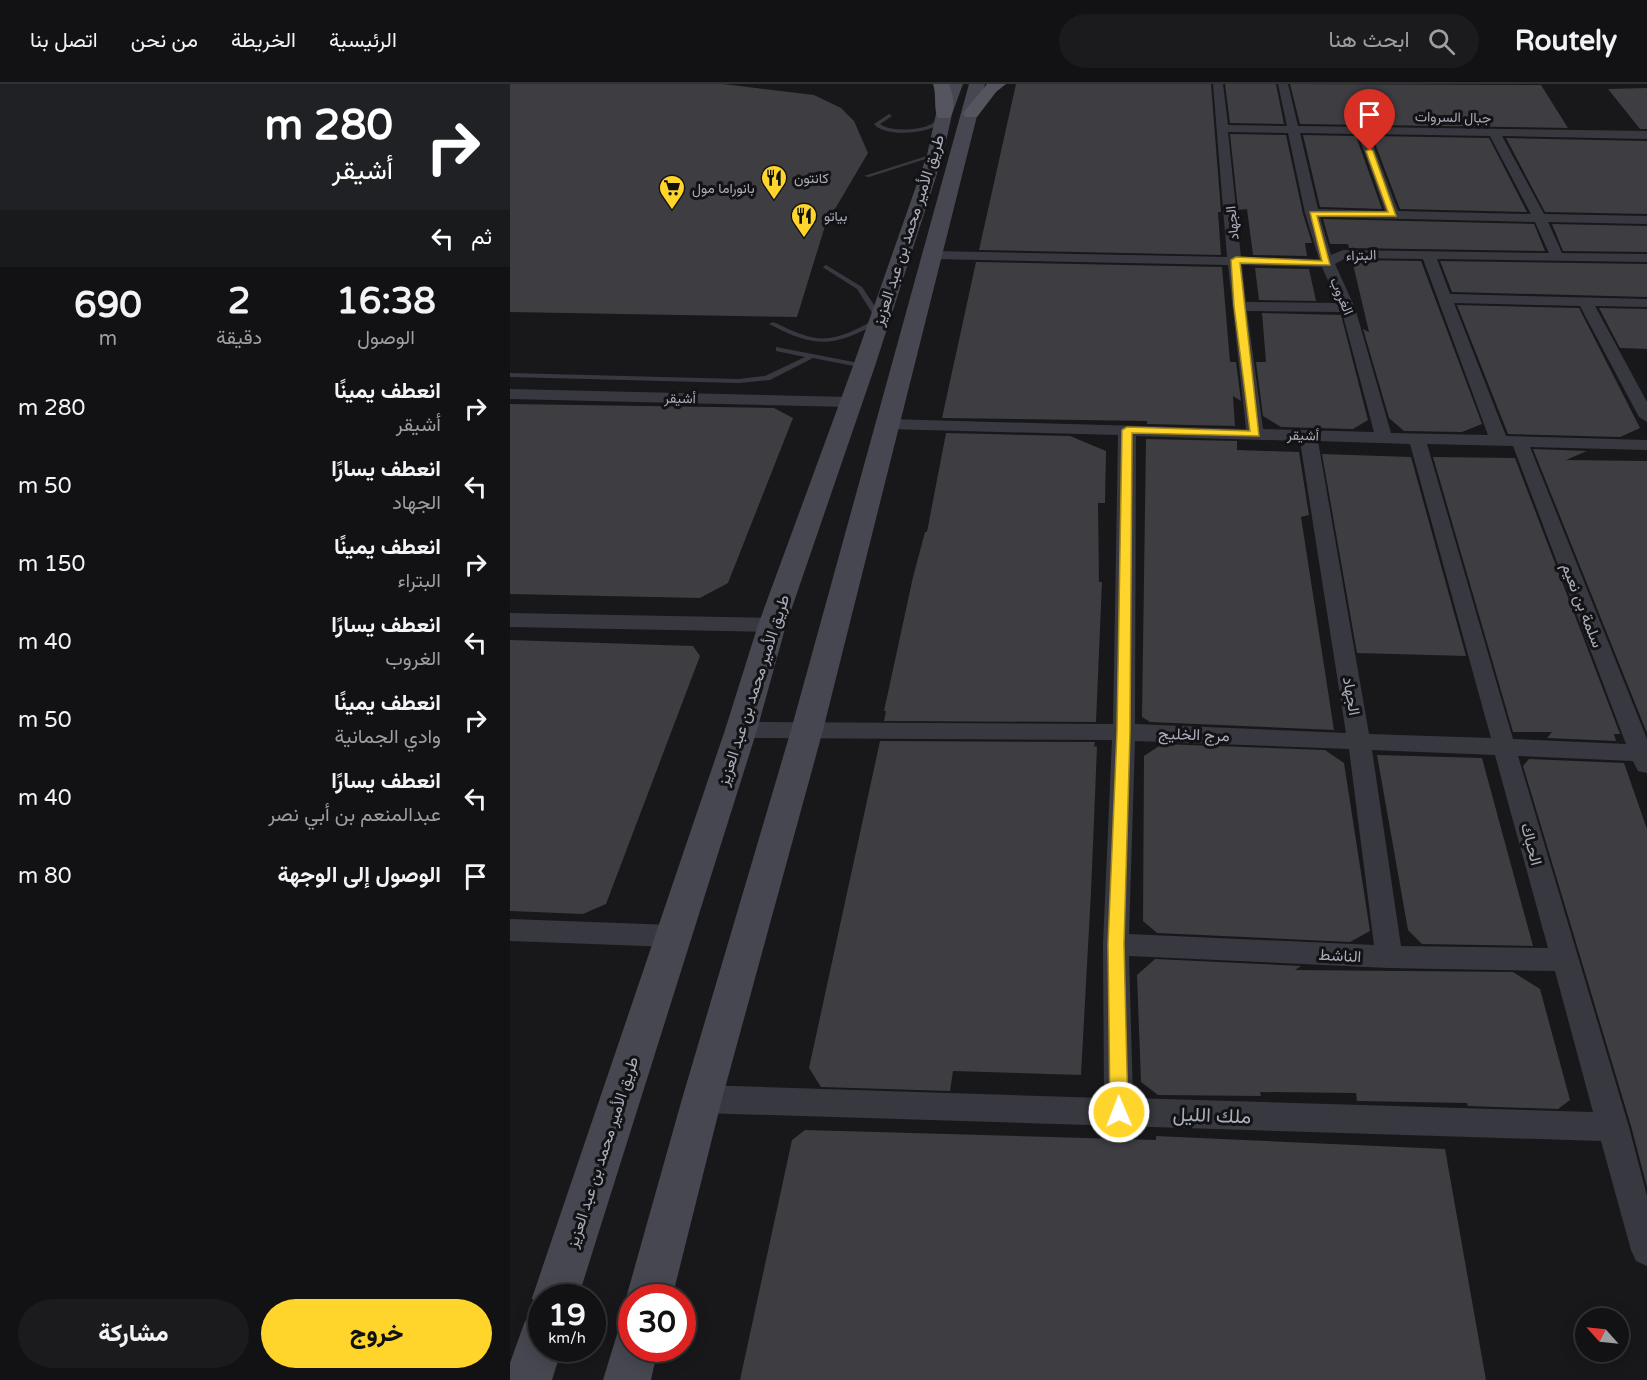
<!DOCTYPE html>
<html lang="ar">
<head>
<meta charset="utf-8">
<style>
	body { margin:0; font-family:"Varela Round",Vazirmatn,sans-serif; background:#1b1b1d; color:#f1f3f6; direction:rtl; height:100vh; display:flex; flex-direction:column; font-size:22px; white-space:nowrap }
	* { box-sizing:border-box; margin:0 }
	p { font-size:20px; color:#9c9ea0 }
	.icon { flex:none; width:33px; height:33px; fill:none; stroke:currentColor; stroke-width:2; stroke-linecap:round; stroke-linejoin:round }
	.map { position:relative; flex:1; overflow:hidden; direction:ltr }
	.sheet { display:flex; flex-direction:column; background:#121214; width:510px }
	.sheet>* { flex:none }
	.top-card { background:#202124; color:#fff; overflow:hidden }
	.needle { width:39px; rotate:297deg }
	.fabs { position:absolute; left:1065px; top:1224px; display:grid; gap:12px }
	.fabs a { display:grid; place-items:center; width:54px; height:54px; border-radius:50%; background:#121214; box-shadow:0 3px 15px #0003,0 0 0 2px #313234; font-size:30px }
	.speed { position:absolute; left:18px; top:1200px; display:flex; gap:12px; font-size:30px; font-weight:700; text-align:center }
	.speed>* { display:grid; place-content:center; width:78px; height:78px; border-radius:50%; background:#121214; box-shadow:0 3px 15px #0003,0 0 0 2px #313234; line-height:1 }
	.speed small { font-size:15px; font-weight:400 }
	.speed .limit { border:9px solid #d22; background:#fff; color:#111 }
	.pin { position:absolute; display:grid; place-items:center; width:51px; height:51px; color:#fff; margin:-62px -26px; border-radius:50% 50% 50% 0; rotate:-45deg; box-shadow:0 0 6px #0007 }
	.pin .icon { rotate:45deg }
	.me { position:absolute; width:66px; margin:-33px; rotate:359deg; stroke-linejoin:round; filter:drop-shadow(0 0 4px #0008) }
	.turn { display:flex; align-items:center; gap:21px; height:126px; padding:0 18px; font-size:27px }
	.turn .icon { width:78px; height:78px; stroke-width:2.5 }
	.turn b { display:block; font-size:42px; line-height:51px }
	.then { display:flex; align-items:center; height:57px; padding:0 18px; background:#0003; gap:12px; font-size:22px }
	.eta { display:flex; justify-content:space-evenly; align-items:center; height:102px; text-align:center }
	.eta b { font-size:36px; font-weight:800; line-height:42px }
	.cta { display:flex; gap:12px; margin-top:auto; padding:12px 18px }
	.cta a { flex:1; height:69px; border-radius:36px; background:#ffd52b; color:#111; font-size:24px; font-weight:800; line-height:69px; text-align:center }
	.cta a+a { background:#1b1b1d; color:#f1f3f6 }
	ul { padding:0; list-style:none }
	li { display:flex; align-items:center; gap:18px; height:78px; padding:0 18px }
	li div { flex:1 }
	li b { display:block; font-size:22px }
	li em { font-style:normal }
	header { display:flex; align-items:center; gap:36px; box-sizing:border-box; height:84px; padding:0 30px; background:#121214; border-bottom:2px solid #313234 }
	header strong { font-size:28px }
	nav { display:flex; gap:33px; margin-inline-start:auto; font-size:21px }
	.search { width:420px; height:54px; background:#1b1b1d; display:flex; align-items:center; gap:15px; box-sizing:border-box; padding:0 21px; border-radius:33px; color:#9c9ea0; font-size:22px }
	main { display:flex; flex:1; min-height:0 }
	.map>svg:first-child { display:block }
</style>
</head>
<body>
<header>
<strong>Routely</strong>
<div class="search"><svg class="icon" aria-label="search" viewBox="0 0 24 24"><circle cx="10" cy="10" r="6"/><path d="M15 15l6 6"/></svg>ابحث هنا</div>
<nav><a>الرئيسية</a><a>الخريطة</a><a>من نحن</a><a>اتصل بنا</a></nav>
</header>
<main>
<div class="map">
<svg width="1137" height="1296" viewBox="0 0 1137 1296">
	<rect width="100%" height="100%" fill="#18181a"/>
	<path fill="#3d3d42" d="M0,0h213l91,11 27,13 13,13 14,32 -43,73 -28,91 -287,-5z
		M506,0h195l10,128h-3l3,43 -242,-5z
		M715,0h51l8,40 -54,-1z
		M780,0l251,1 27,43 -268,-4z
		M1137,4v41h-7l-32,-40z
		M720,50l56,1 17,79 9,29h-7l2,13 -54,-1 -6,-46 -9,1z
		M793,51l53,1 26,73 -62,-2z
		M862,52l117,2 38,74 -127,-3z
		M996,54l141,3v73l-102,-2z
		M813,135l211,5 11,27 -196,-3 -1,-4h-18z
		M1042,140l95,2v26l-84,-1z
		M842,176l69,1 61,163 -20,8 -58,-1 -15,-13 -26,-89 6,3z
		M930,177l207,3v33l-195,-5z
		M466,178l246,5 8,95h6l5,39 -8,-5 2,30 -88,-2v-3l-205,-3z
		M745,184l54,1 7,32 -57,-1z
		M947,221l122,3 61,120 -20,9 -112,-3z
		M1089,224l48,1v40l-27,-1z
		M752,229l79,2 27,105 -15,9 -72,-2 -18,-11 -7,-54h10z
		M0,320l264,4 19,10 -65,165 -28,15 -190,-4z
		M436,349l124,3 36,15 -1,52h-7l1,79h3l-6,140 -212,-1 2,-10h-2l29,-134 12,-45h2z
		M636,355l91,2v9l62,2 10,63 -8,2 33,213 -184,-8 -8,-5z
		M1023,365l54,2 -21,9 81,1v272z
		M812,370l89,3 55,199 -109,-3z
		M923,373l82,1 105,276h-6l2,7 -69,-3 5,-6h-39z
		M0,556l183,6 7,10 -94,248 -23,10 -73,-3z
		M370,657l215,1 -1,4 3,1 -6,145 -10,183 -128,-4 -3,20 -129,-4 -12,-19z
		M652,660l163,6 19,13 26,168 -20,11 -193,-9 -14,-12 1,-165z
		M867,671l105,3 51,188 -111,-2 -14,-14z
		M1019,675l95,4 23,66v358l-16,-61 -108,-360z
		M645,875l146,7 -6,4 218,2 27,17 30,111 -12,9 -90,-3 -1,-3 -110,-2 -1,-8 -96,-1 1,4 -103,-1 -17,-13 -4,-107z
		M295,1046l351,10v-4l289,13 41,231h-746l52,-240z"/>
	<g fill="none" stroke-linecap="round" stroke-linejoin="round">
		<path fill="#383940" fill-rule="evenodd" d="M434,28l3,2c-3,3 -6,8 -10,11 -12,9 -53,12 -63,-1l15,-10 3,2 -12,8c10,8 42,7 53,-1 4,-3 7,-8 11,-11z
			M423,70l5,1 -69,22 -5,-1z
			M316,181l36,22 22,33 -2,1c-47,25 -63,29 -111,4l-2,-1 4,-2c10,4 20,10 31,13 26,10 49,-4 72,-16l-19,-30 -33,-21 -1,-1z
			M266,263l88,17 4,2 -4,2 -51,-10 -43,22 -31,3 -229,-6v-4l229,6 26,-3 40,-19 -29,-6z"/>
		<path fill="#383940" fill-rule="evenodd" d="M703,0h10l5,41 59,1 -9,-42h10l10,42 349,5v8l-145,-3 42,78 103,2v8l-99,-2 14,31 85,1v8l-210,-3 13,35 197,5v8l-52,-1 52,96v20l-8,-5 -59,-111 -126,-3 52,133 141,4v10l-117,-3 117,292v34l-9,-2 -5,-10 -115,-5 111,371 18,69v70l-11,-5 -5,-11 -30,-109 -899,-28 -10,-4 -5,-10 5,-10 10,-4 402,13 -1,-154 9,-204 -371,-2 -8,-2 -3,-6 3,-6 8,-2 372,2 5,-289 -230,-6 -6,-1 -2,-4 2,-4 6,-1 358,10 -18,-164 -294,-6 -7,-4 7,-4 293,6zM718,48l60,1 17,80 14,46 -78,-2zM790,49l58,1 27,77 -67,-2zM859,50l121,2 41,78 -133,-3zM810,133l215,5 14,31 -206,-3 -12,5zM836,174l77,1 65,176 -97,-2 -36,-125 -20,-44zM732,181l80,2 16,36 -92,-1zM737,227l95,1 32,120 -111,-3zM626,352l164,5 46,292 -211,-9zM808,357l92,3 81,294 -122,-4zM917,360l86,2 113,298 -113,-5zM625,657l214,8 25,196 -245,-11zM862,666l123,5 53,193 -147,-2zM619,872l260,12 166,3 38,141 -460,-14z
			M0,305l341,8 8,5 -8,5 -341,-8z
			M0,529l262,5 7,2 3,5 -3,5 -7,2 -262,-5z
			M0,835l163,6 9,3 4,8 -4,8 -9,3 -163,-6z"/>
		<path fill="#464750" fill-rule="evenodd" d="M437,0h16l-11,30 -9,41 -68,211 -89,259 -29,105 -179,568h-36v50h20l-10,32h-42v-17l15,-42 16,-6 -9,-17 193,-568 33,-105 95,-259 74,-211 9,-41z
			M459,0h16l-162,646 -101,369 -50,199h-40v13l-6,-13 56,-199 109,-369z
			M122,1242v22h26l-7,32h-48l15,-49z"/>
		<path fill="#54555f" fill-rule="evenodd" d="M423,0h16c4,10 7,24 1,34h-12c-5,-10 -1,-23 -5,-34z
			M477,0h19l-10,8 -19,25h-12l-2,-4z"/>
	</g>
	<path fill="#ffd52b" stroke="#a68a1c" stroke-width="1.5" d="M860,65l3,2 23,65h-79l13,49 -90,-2 19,173 -127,-3 -2,299 -6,212 4,168 -3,6 -6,2 -6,-2 -3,-6 -2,-168 9,-212 5,-302 5,-3 123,4 -16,-125 -3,-46 5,-3 86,4 -12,-49h78l-22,-61z"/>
	<defs>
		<symbol id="restaurant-pin" viewBox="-11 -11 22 30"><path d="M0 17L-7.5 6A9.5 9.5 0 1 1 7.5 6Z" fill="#ffd52b" stroke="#131315"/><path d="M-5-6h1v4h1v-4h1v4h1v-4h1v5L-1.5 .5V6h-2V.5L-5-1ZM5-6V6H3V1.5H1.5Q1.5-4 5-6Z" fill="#111"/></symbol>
		<symbol id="supermarket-pin" viewBox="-11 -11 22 30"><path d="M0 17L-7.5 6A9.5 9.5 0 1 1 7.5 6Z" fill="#ffd52b" stroke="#131315"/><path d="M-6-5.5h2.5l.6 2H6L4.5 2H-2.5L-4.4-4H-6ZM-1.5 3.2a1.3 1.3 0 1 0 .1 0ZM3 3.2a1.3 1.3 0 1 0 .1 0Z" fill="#111"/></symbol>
	</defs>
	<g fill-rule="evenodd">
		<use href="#restaurant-pin" x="249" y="79" width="30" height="40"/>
		<use href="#supermarket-pin" x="147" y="89" width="30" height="40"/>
		<use href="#restaurant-pin" x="279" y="117" width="30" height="40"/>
	</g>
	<g text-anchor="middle" stroke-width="6" stroke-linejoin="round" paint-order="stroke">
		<g font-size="14" fill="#a9acbb" stroke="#131315">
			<text transform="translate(943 33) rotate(1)" y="5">جبال السروات</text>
			<text transform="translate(722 139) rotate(-96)" y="5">الجهاد</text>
			<text transform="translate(851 171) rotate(-2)" y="5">البتراء</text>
			<text transform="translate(832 212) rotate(67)" y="5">الغروب</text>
			<text transform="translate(170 314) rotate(1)" y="5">أشيقر</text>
			<text transform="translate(793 351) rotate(2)" y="5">أشيقر</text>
		</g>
		<g font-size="14" fill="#a9acbb" stroke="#131315" text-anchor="start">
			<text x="284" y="99">كانتون</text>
			<text x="182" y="109">بانوراما مول</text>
			<text x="314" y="137">بياتو</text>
		</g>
		<g font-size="16" fill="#a9acbb" stroke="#131315">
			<text transform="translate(398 146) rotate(-72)" y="6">طريق الأمير محمد بن عبد العزيز</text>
			<text transform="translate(1073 521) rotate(69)" y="6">سلمة بن نعيم</text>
			<text transform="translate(243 606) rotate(-72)" y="6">طريق الأمير محمد بن عبد العزيز</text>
			<text transform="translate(842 612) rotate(80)" y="6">الجهاد</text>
			<text transform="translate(684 650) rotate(2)" y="6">مرج الخليج</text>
			<text transform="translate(1022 760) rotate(75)" y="6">الحباك</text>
			<text transform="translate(830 871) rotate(3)" y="6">الناشط</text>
			<text transform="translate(92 1068) rotate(-72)" y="6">طريق الأمير محمد بن عبد العزيز</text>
		</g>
		<g font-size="20" fill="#a9acbb" stroke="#131315">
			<text transform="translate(702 1031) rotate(2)" y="7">ملك الليل</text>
		</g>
	</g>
</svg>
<div class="fabs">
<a><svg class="needle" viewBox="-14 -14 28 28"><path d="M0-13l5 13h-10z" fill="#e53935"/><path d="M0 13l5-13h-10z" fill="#9c9ea0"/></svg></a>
</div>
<div class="speed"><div>19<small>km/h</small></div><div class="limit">30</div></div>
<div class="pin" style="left:860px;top:67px;background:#d93025"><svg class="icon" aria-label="arrive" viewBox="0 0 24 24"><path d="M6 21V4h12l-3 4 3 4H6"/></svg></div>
<svg class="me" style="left:609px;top:1028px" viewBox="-20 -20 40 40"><circle r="17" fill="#ffd52b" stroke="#fff" stroke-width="3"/><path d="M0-11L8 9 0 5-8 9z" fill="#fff"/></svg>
</div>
<section class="sheet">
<div class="top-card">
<div class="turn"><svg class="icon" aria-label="right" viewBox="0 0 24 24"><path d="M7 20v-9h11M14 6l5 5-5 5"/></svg><div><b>280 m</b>أشيقر</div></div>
<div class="then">ثم<svg class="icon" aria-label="left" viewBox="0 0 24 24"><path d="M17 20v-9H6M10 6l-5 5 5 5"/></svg></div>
</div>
<div class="eta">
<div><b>16:38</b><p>الوصول</p></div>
<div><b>2</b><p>دقيقة</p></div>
<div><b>690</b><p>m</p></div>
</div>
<ul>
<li><svg class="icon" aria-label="right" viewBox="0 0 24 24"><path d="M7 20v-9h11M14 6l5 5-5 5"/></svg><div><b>انعطف يمينًا</b><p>أشيقر</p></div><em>280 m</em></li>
<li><svg class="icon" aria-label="left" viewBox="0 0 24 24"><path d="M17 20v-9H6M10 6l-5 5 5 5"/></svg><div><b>انعطف يسارًا</b><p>الجهاد</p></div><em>50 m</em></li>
<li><svg class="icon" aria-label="right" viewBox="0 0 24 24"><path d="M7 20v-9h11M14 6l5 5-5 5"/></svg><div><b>انعطف يمينًا</b><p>البتراء</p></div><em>150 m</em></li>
<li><svg class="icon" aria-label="left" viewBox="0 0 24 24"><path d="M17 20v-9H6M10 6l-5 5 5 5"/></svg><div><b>انعطف يسارًا</b><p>الغروب</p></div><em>40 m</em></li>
<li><svg class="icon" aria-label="right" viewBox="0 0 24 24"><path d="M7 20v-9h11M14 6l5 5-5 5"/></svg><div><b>انعطف يمينًا</b><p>وادي الجمانية</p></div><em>50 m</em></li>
<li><svg class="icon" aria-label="left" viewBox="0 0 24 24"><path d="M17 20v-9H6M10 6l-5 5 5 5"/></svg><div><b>انعطف يسارًا</b><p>عبدالمنعم بن أبي نصر</p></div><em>40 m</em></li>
<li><svg class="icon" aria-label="arrive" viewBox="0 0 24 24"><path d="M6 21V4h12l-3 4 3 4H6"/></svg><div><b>الوصول إلى الوجهة</b></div><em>80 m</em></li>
</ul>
<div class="cta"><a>خروج</a><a>مشاركة</a></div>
</section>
</main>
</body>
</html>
